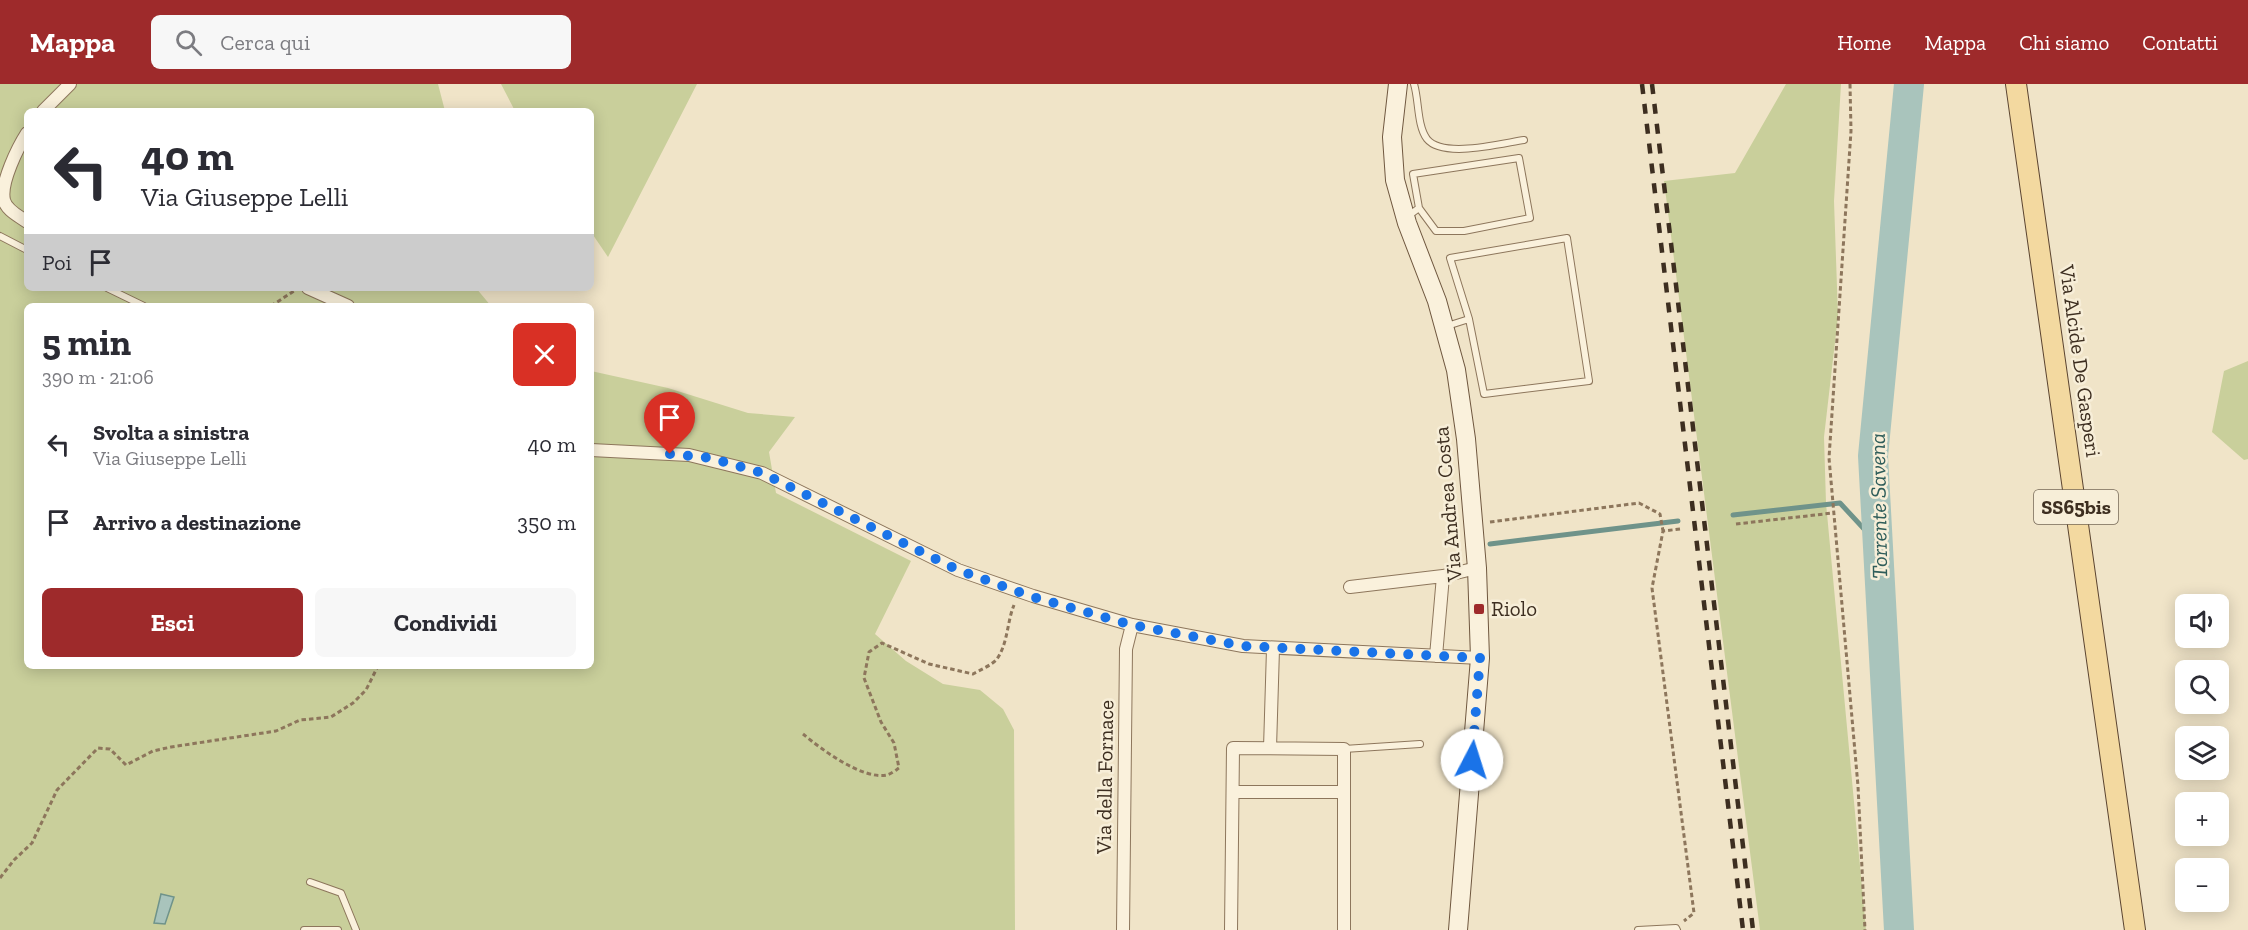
<!DOCTYPE html>
<html lang="it">
<head>
<meta charset="utf-8">
<style>
	body { margin:0; font-family:"Zilla Slab",serif; background:#f7f7f7; color:#2b2b33; height:100vh; display:flex; flex-direction:column; font-size:22px; white-space:nowrap }
	* { box-sizing:border-box; margin:0 }
	p { font-size:20px; color:#7c7c81 }
	.icon { flex:none; width:33px; height:33px; fill:none; stroke:currentColor; stroke-width:2; stroke-linecap:round; stroke-linejoin:round }
	.map { position:relative; flex:1; overflow:hidden }
	.side { position:absolute; left:24px; top:219px; width:570px; height:366px; display:flex; flex-direction:column; background:#fff; border-radius:9px; box-shadow:0 3px 15px #0003 }
	.side>* { flex:none }
	.guide { position:absolute; left:24px; top:24px; width:570px; height:183px; border-radius:9px; box-shadow:0 3px 15px #0003; background:#fff; color:#2b2b33; overflow:hidden }
	.tools { position:absolute; left:2175px; top:510px; display:grid; gap:12px }
	.tools a { display:grid; place-items:center; width:54px; height:54px; border-radius:9px; background:#fff; box-shadow:0 3px 15px #0003; font-size:30px }
	.pin { position:absolute; display:grid; place-items:center; width:51px; height:51px; color:#fff; margin:-62px -26px; border-radius:50% 50% 50% 0; rotate:-45deg; box-shadow:0 0 6px #0007 }
	.pin .icon { rotate:45deg }
	.me { position:absolute; width:66px; margin:-33px; rotate:5deg; stroke-linejoin:round; filter:drop-shadow(0 0 4px #0008) }
	.turn { display:flex; align-items:center; gap:21px; height:126px; padding:0 18px; font-size:27px }
	.turn .icon { width:78px; height:78px; stroke-width:2.5 }
	.turn b { display:block; font-size:42px; line-height:51px }
	.then { display:flex; align-items:center; height:57px; padding:0 18px; background:#0003; gap:12px; font-size:22px }
	.round { display:grid; place-items:center; flex:none; width:63px; height:63px; border-radius:9px; background:#f7f7f7 }
	.summary { display:flex; align-items:center; justify-content:space-between; height:102px; padding:0 18px }
	h1 { font-size:36px; font-weight:700; line-height:45px }
	.cta { display:flex; gap:12px; margin-top:auto; padding:12px 18px }
	.cta a { flex:1; height:69px; border-radius:9px; background:#9e2a2b; color:#fff; font-size:24px; font-weight:700; line-height:69px; text-align:center }
	.cta a+a { background:#f7f7f7; color:#2b2b33 }
	ul { padding:0; list-style:none }
	li { display:flex; align-items:center; gap:18px; height:78px; padding:0 18px }
	li div { flex:1 }
	li b { display:block; font-size:22px }
	li em { font-style:normal }
	header { display:flex; align-items:center; gap:36px; box-sizing:border-box; height:84px; padding:0 30px; background:#9e2a2b; color:#fff }
	header strong { font-size:28px }
	nav { display:flex; gap:33px; margin-inline-start:auto; font-size:21px }
	.search { width:420px; height:54px; background:#f7f7f7; display:flex; align-items:center; gap:15px; box-sizing:border-box; padding:0 21px; border-radius:9px; color:#7c7c81; font-size:22px }
	.map>svg:first-child { display:block }
</style>
</head>
<body>
<header>
<strong>Mappa</strong>
<div class="search"><svg class="icon" aria-label="search" viewBox="0 0 24 24"><circle cx="10" cy="10" r="6"/><path d="M15 15l6 6"/></svg>Cerca qui</div>
<nav><a>Home</a><a>Mappa</a><a>Chi siamo</a><a>Contatti</a></nav>
</header>
<div class="map">
<svg width="2248" height="846" viewBox="0 0 2248 846">
	<rect width="100%" height="100%" fill="#f0e4c8"/>
	<path fill="#c9cf9b" d="M0,0h438l7,27h-418v177h449l15,18h-464v360h564v-295l77,17 80,25 47,4 -26,35 7,41 135,68 -36,73 31,27 37,23 37,6 23,19 11,21 1,200h-1015z
		M501,0h196l-89,173 -17,-25v-121h-76z
		M1786,0h55l-7,117 4,115 -14,121 2,66 40,427h-106l-96,-749 71,-8z
		M2248,277v98l-4,1 -32,-28 12,-61z"/>
	<path fill="#a9c4bc" stroke="#6f938a" stroke-width="1.5" d="M161,810l13,3 -9,27 -11,-1z"/>
	<g fill="none" stroke-linecap="round" stroke-linejoin="round">
		<path stroke="#6f938a" stroke-width="5" d="M1733,431l107,-12 38,41
			M1490,460l188,-23"/>
		<path stroke="#a9c4bc" stroke-width="30" d="M1899,846l-26,-474 36,-372"/>
		<defs>
			<path id="lane" d="M1414,0c5,16 3,42 13,55 16,20 76,4 97,1
				M1408,132l11,-8 -6,-34 106,-16 11,60 -66,13h-28l-17,-23
				M0,152l27,14
				M107,204l37,18
				M1447,242l22,-7 -19,-61 117,-20 22,143 -105,13 -15,-75
				M1344,665l76,-5
				M310,798l31,11 15,37
				M304,846h34
				M1638,846l38,-2 1,2"/>
			<path id="street" d="M43,27l27,-27
				M27,49c-9,14 -27,50 -23,67 2,10 15,16 23,22
				M308,204l40,18
				M591,366l98,5 73,18 196,97 75,26 99,29 111,21 237,12
				M1350,503l93,-11 34,-8
				M1436,572l7,-80
				M1270,664l3,-99
				M1234,708h110
				M1123,846l3,-281 6,-24
				M1231,846l2,-182 111,1v181"/>
			<path id="secondary" d="M1398,0l-6,53 3,43 12,43 30,78 19,69 10,69 11,129 3,90 -22,272"/>
			<path id="primary" d="M2016,0l119,846"/>
		</defs>
		<use href="#lane" stroke="#8d765c" stroke-width="8"/>
		<use href="#street" stroke="#8d765c" stroke-width="14"/>
		<use href="#secondary" stroke="#6f573f" stroke-width="20"/>
		<use href="#primary" stroke="#5b4430" stroke-width="22"/>
		<path stroke="#8d765c" stroke-width="3" stroke-dasharray="4.5 3" stroke-linecap="butt" d="M1850,0l1,47 -22,327 29,328 7,144
			M271,222l23,-15
			M1490,438l149,-19 21,11 3,17
			M1736,440l97,-11
			M1680,445l-17,2 -11,57 42,325 -10,8
			M803,650c18,15 59,46 84,41 4,-1 9,-5 12,-7l-5,-25 -13,-21 -17,-44 5,-26 13,-9 47,21 44,10c7,-4 19,-9 24,-15 11,-16 10,-37 17,-54
			M0,794l14,-18 18,-17 25,-53 41,-42 12,1 16,16 27,-14 18,-4 105,-16 24,-11 31,-3 22,-14 13,-13 12,-24"/>
		<use href="#lane" stroke="#faf1dc" stroke-width="6"/>
		<use href="#street" stroke="#faf1dc" stroke-width="12"/>
		<use href="#secondary" stroke="#faf1dc" stroke-width="18"/>
		<use href="#primary" stroke="#f3d9a0" stroke-width="20"/>
		<path stroke="#3d2e20" stroke-width="4.5" stroke-dasharray="10 10" stroke-linecap="butt" d="M1642,0l101,846
			M1652,0l101,846"/>
	</g>
	<g fill="none" stroke-linecap="round" stroke-linejoin="round">
		<path stroke="#1a73e8" stroke-width="10" stroke-dasharray="0 18" d="M670,370l40,4 52,15 196,97 75,27 99,28 111,21 237,12 -8,102"/>
	</g>
	<rect fill="#9e2a2b" stroke="#f7eed8" stroke-width="2" x="1473" y="519" width="12" height="12" rx="3"/>
	<g text-anchor="middle" stroke-width="5" stroke-linejoin="round" paint-order="stroke">
		<rect fill="#f7eed8" stroke="#756857" stroke-width="1.5" x="2034" y="406" width="84" height="34" rx="4.5"/>
		<g font-size="20" font-weight="bold" fill="#3d2e20">
			<text x="2076" y="430">SS65bis</text>
		</g>
		<g font-size="21" fill="#3d2e20" stroke="#f7eed8">
			<text transform="translate(2080 277) rotate(82)" y="7">Via Alcide De Gasperi</text>
			<text transform="translate(1448 420) rotate(-95)" y="7">Via Andrea Costa</text>
			<text transform="translate(1105 693) rotate(-89)" y="7">Via della Fornace</text>
		</g>
		<g font-size="21" fill="#3d2e20" stroke="#f7eed8" text-anchor="start">
			<text x="1491" y="532">Riolo</text>
		</g>
		<g font-size="22" font-style="italic" fill="#2f5d5a" stroke="#f7eed8">
			<text transform="translate(1878 422) rotate(-91)" y="8">Torrente Savena</text>
		</g>
	</g>
</svg>
<div class="tools">
<a><svg class="icon" aria-label="sound" viewBox="0 0 24 24"><path d="M4 9h4l5-4v14l-5-4H4zM17 9q2 3 0 6"/></svg></a>
<a><svg class="icon" aria-label="search" viewBox="0 0 24 24"><circle cx="10" cy="10" r="6"/><path d="M15 15l6 6"/></svg></a>
<a><svg class="icon" aria-label="layers" viewBox="0 0 24 24"><path d="M12 4l9 5-9 5-9-5zM3 14l9 5 9-5"/></svg></a>
<a>+</a>
<a>−</a>
</div>
<div class="pin" style="left:670px;top:370px;background:#d93025"><svg class="icon" aria-label="arrive" viewBox="0 0 24 24"><path d="M6 21V4h12l-3 4 3 4H6"/></svg></div>
<svg class="me" style="left:1472px;top:676px" viewBox="-20 -20 40 40"><circle r="19" fill="#fff"/><path d="M0-13L10 11 0 6-10 11z" fill="#1a73e8"/></svg>
<div class="guide">
<div class="turn"><svg class="icon" aria-label="left" viewBox="0 0 24 24"><path d="M17 20v-9H6M10 6l-5 5 5 5"/></svg><div><b>40 m</b>Via Giuseppe Lelli</div></div>
<div class="then">Poi<svg class="icon" aria-label="arrive" viewBox="0 0 24 24"><path d="M6 21V4h12l-3 4 3 4H6"/></svg></div>
</div>
<section class="side">
<div class="summary"><div><h1>5 min</h1><p>390 m · 21:06</p></div><a class="round" style="background:#d93025;color:#fff"><svg class="icon" aria-label="close" viewBox="0 0 24 24"><path d="M6 6l12 12M18 6L6 18"/></svg></a></div>
<ul>
<li><svg class="icon" aria-label="left" viewBox="0 0 24 24"><path d="M17 20v-9H6M10 6l-5 5 5 5"/></svg><div><b>Svolta a sinistra</b><p>Via Giuseppe Lelli</p></div><em>40 m</em></li>
<li><svg class="icon" aria-label="arrive" viewBox="0 0 24 24"><path d="M6 21V4h12l-3 4 3 4H6"/></svg><div><b>Arrivo a destinazione</b></div><em>350 m</em></li>
</ul>
<div class="cta"><a>Esci</a><a>Condividi</a></div>
</section>
</div>
</body>
</html>
